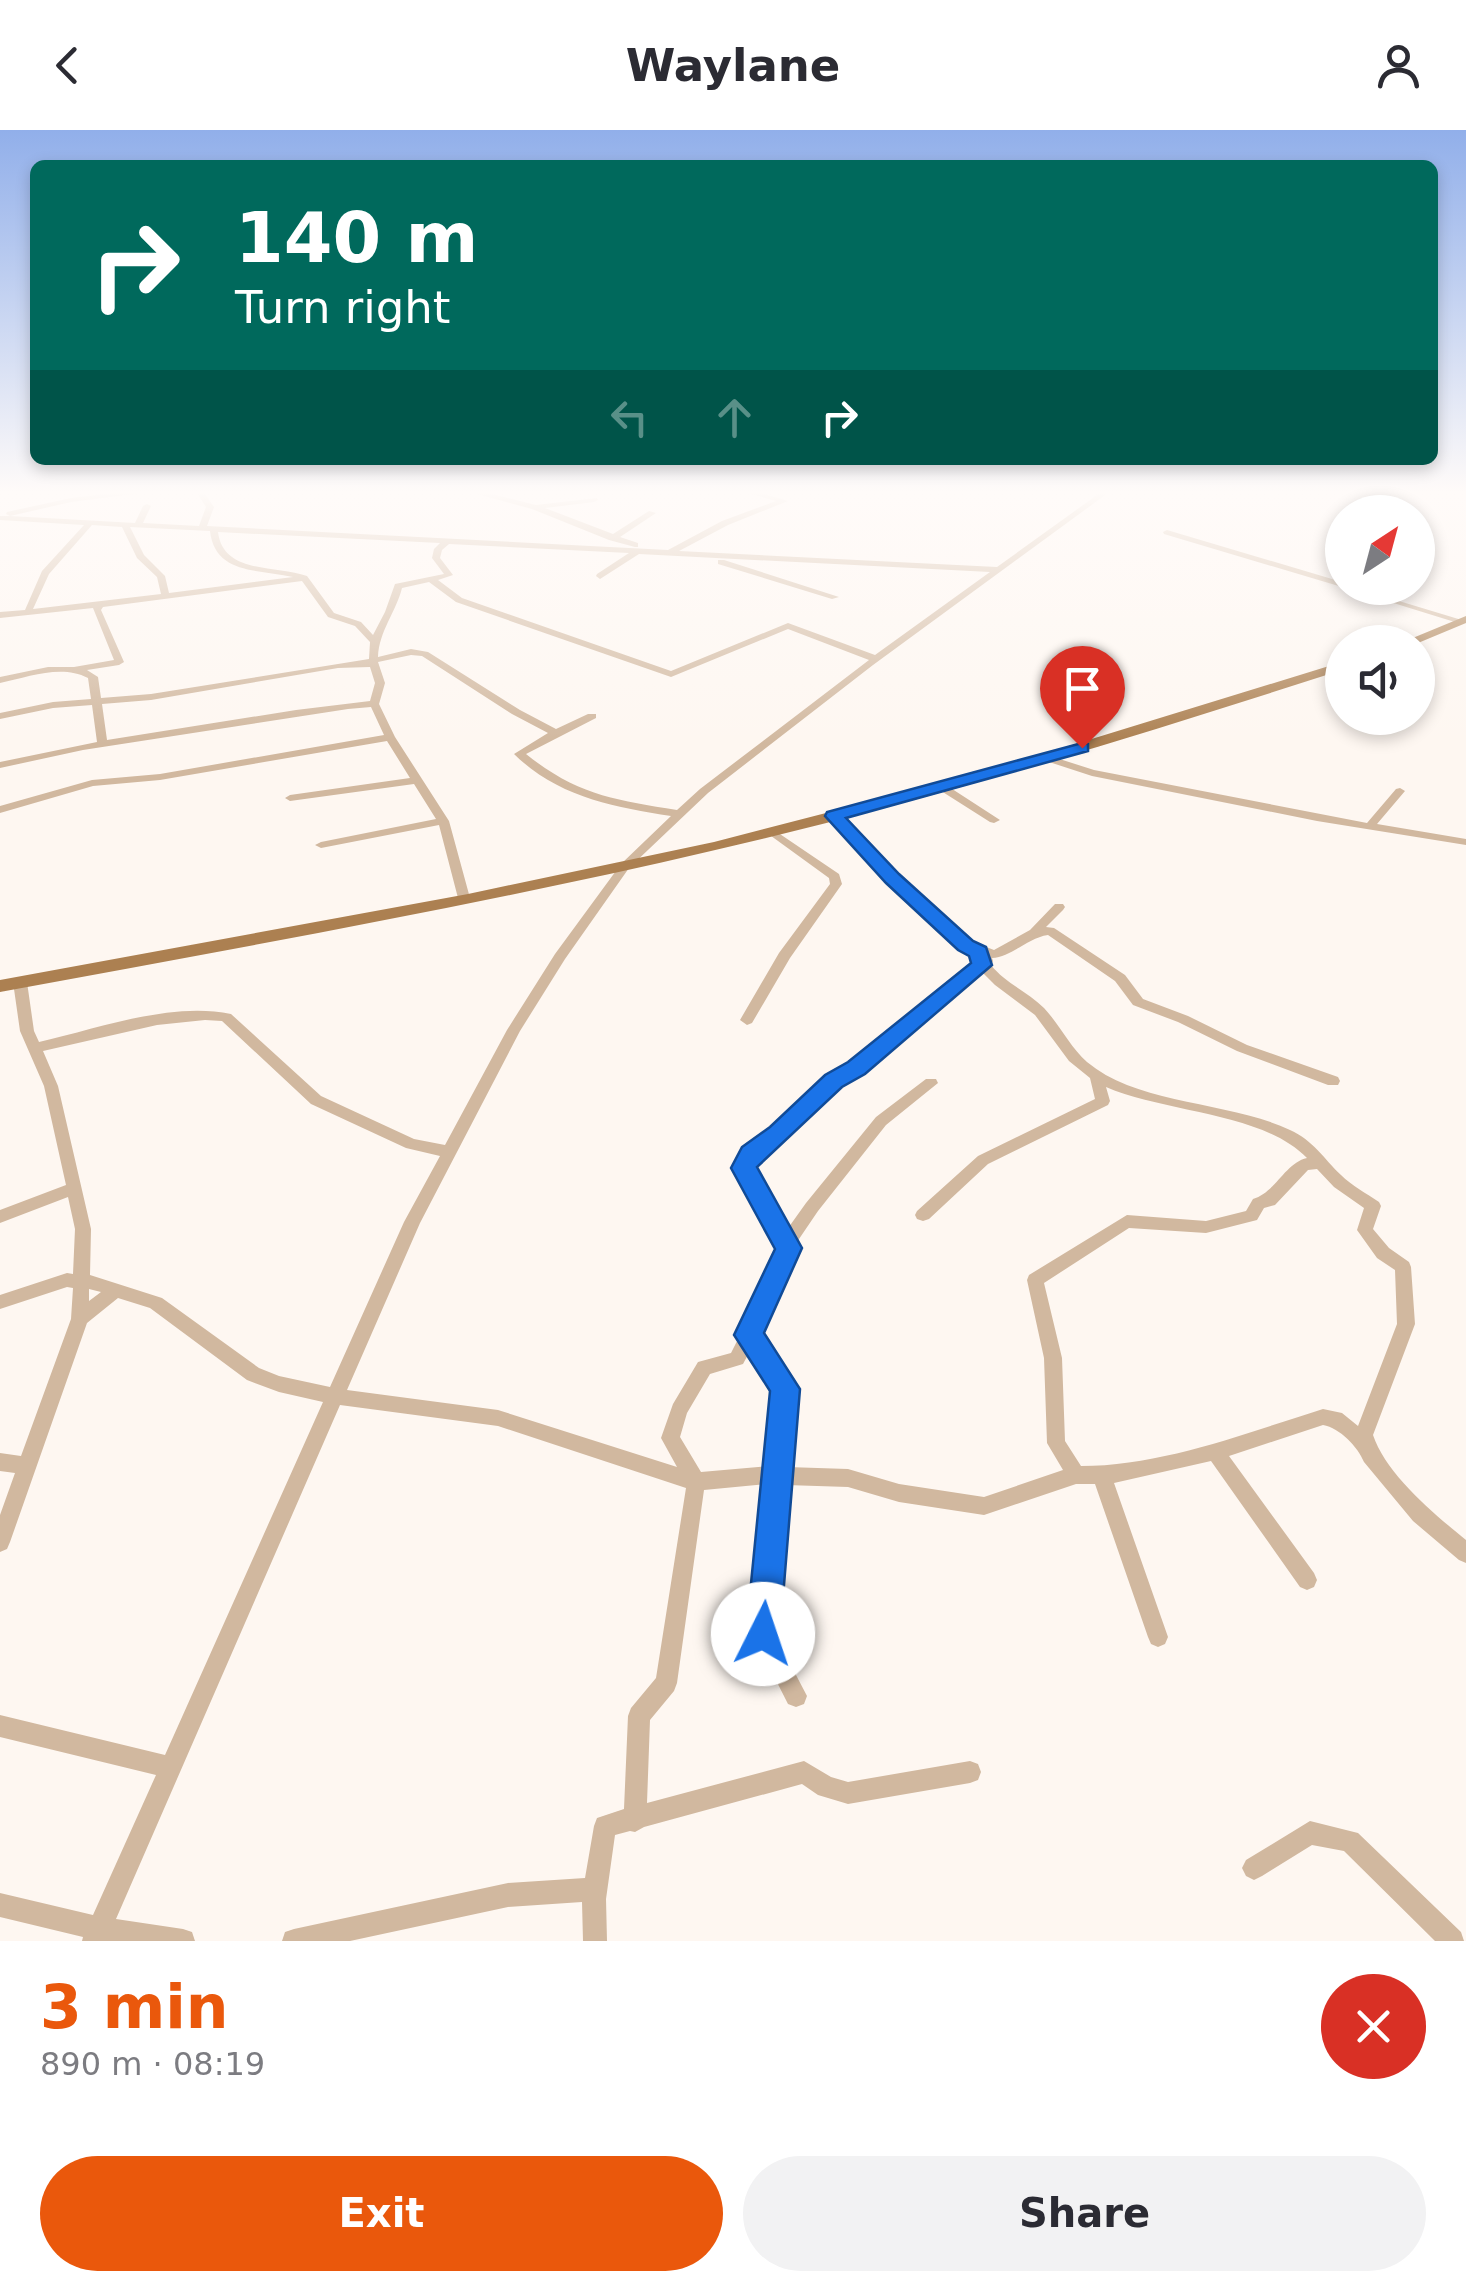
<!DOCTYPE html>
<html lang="en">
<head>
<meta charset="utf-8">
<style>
	body { margin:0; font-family:"DejaVu Sans",sans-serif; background:#f2f2f3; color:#2b2b33; height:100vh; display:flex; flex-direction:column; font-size:38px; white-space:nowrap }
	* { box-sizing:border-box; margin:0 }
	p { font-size:32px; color:#7c7c81 }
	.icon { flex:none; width:55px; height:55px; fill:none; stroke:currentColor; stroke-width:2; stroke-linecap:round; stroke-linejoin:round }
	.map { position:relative; height:1811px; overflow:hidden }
	.sheet { display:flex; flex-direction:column; background:#fff; flex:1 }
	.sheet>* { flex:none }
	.guide { position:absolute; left:30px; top:30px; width:1408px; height:305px; border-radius:15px; box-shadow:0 5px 15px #0003; background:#00695c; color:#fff; overflow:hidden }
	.needle { width:65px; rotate:36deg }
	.buttons { position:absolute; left:1325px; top:365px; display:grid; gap:20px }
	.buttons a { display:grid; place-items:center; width:110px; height:110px; border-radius:50%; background:#fff; box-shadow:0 5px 15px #0003; font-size:50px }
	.pin { position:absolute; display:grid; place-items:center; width:85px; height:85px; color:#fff; margin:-102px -42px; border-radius:50% 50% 50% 0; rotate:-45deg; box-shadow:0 0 10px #0007 }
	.pin .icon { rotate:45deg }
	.me { position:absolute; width:110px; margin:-55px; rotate:4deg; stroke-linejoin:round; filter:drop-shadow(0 0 8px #0008) }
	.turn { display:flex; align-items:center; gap:35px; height:210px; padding:0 40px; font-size:45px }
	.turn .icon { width:130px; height:130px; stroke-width:2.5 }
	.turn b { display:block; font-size:70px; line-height:85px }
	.lanes { display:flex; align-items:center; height:95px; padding:0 40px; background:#0003; justify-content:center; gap:50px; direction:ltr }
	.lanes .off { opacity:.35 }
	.round { display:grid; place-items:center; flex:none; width:105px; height:105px; border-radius:52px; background:#f2f2f3 }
	.summary { display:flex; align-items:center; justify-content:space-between; height:170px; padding:0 40px }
	h1 { font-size:60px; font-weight:800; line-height:75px; color:#ea580c }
	.cta { display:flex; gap:20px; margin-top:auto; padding:20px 40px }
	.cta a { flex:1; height:115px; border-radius:60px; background:#ea580c; color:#fff; font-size:40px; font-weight:800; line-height:115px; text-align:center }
	.cta a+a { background:#f2f2f3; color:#2b2b33 }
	header { display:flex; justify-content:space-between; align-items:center; height:130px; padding:0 40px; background:#fff; font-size:45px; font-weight:800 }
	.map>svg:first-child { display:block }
</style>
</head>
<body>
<header><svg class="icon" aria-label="back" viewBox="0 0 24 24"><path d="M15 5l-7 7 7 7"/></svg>Waylane<svg class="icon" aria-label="person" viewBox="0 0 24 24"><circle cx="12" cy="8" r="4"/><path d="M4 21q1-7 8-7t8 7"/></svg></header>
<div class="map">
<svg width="1466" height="1811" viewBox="0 0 1466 1811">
	<rect width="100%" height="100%" fill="#fef7f1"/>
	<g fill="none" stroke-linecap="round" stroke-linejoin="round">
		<path fill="#d1b89f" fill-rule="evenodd" d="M138,360h27l-94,12 -61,14 125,7 8,-17 4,-2 4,2 -8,17 56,3 7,-19 -11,-17h7l12,17 -7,19 461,24 54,-29 54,-20 -38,-11h13l37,11 -60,24 -49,26 318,16 107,-77h8l-239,175 -165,128 -79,75 -64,91 -45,72 -100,192 -73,167 151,20 179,57 -16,-29 12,-34 25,-42 33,-9 48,-95 1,-8 -19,-33 -11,-29 -14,-20 3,-4 18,-22 33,-30 187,-149c-6,-16 -21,-20 -35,-31 -41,-33 -76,-74 -112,-114l-2,-2 6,-3 4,1c43,46 95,115 156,136l36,-20 25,-26h8l2,3 -2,3 -17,17 8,1 71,47 18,24 45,17 59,29 91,32 2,4 -2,4h-10l-91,-34 -59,-29 -45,-17 -18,-24 -67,-46c-21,3 -36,22 -56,23l1,3 -2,4c14,18 37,27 53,43 16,17 26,39 43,54 51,43 142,39 203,68 23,10 34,29 51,45 11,11 25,18 38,27l2,4 -8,23 16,19 20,14 2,5 4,57 -42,111c13,39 61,79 93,105v23l-7,-3 -46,-39 -49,-59c-6,-15 -24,-34 -41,-37l-94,31 85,117 3,7 -3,7 -7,3 -7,-3 -89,-126 -97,22 54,154 -3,7 -7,3 -7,-3 -3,-7 -53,-153h-19l-92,31 -85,-13 -51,-15 -62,-2 -12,148 33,63 -3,8 -8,3 -8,-3 -35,-69 14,-151 -63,6 -27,193 -3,8 -24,29 -3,83 157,-42 27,16 17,5 122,-21 8,3 3,8 -3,8 -8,3 -122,21 -30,-9 -16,-11 -158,43 -9,5 -5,-1 -15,4 -9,64 1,42h-24l-1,-39 -74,5 -158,34h-68l3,-9 9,-3 214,-46 77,-5 9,-52 3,-8 27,-9 4,-93 3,-8 25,-30 30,-190 -188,-62 -158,-21 -224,514 67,10 9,3 3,9h-113l1,-4 -83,-20v-24l93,22 63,-140 -156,-38v-22l165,40 158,-353 -44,-10 -32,-12 -97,-72 -32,-10 -31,25 -77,219 -3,7 -7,3v-37l15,-42 -15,-2v-18l21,3 50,-137 2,-31 -6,-1 -67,22v-14l67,-22 6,1 2,-45 -7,-32 -68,26v-13l66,-25 -22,-99 -24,-55 -7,-49 7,-4 7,4 7,49 5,11c58,-13 132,-41 192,-28l90,82 93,43 31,6 62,-115 48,-76 66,-90 50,-48c-58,-9 -113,-19 -157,-62l34,-21 -36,-19 -90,-58 -11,-1 -33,7 7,21 -6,21 16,33 54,84 21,77 -2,3 -4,1 -6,-4 -19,-73 -118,23 -6,-3 6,-3 115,-23 -22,-35 -124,17 -5,-3 5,-3 120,-17 -23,-37 -227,39 -67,6 -93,27v-7l92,-26 68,-6 224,-39 -13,-28 -23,2 -265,41 -83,18v-6l97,-20 -5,-37 -39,3 -53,11v-6l53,-11 38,-3 -3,-21c-27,-14 -59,-1 -88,5v-6l48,-10h26l40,-7 -21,-52 -93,10v-6l25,-2 17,-39 42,-46 -84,-5v-4h10l-4,-2 1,-2 64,-14zM92,395l30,2 15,31 20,19 4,17 -128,15 16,-35zM130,397l80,4c5,44 49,38 83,46l-124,16 -4,-17 -21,-21zM218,402l222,11 -6,6 -2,9 12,16 -49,10 -10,28 -12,23 -12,-13 -27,-9 -27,-37c-32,-11 -84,-2 -89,-44zM449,414l180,9 -32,21 -1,2 4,3 39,-25 351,18 -115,83 -87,-32 -117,48 -209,-73 -24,-18 15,-5 -13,-17 2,-8zM302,451l26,36 27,9 15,16 -1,17 -218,35 -50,4 -3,-21 -11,-7 32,-5 5,-3 -23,-52 2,-3zM429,452l27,20 215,75 117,-48 81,31 -169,129 -23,21c-62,-10 -100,-15 -151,-56l70,-36v-4h-8l-32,15 -36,-19 -92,-58 -17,-3 -33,8c1,-26 18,-45 24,-69zM370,537l5,16 -5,18 -74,9 -189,30 -5,-36 49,-4 187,-32zM982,842l13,13 40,30 34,46 21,17 5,21 -117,57 -61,55 -2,4 2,4 6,2 6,-2 59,-55 120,-59 2,-4 -4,-14c60,26 156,25 201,71 -22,5 -31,34 -54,41l-7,12 -40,10 -79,-6 -98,60 -2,5 17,78 3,85 16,27 -79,27 -85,-13 -51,-15 -61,-2 7,-78 -36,-55 37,-76 4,-19 19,-28 68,-86 52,-42 -2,-4h-10l-50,38 -70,86 -20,28c-13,-21 -19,-44 -34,-63l16,-18 32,-31zM205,890l17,1 89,83 95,44 34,8 -36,66 -74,165 -51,-11 -20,-8 -97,-70 -72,-23 1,-46 -33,-143 -15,-35 114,-26zM1317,1039l17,18 30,21 -7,22 20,28 18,12 2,54 -39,102 -16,-13 -19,-4c-77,24 -161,57 -242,57l-16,-25 -3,-83 -18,-75 85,-55 77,5 51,-13 7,-12 11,-3 33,-35zM89,1159l12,3 -12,9zM750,1221l26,40 -7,75 -68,6 -21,-35 7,-24 23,-39 33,-10z
			M462,360h14l60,15 61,-7 1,2 -4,2 -49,6 68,26 36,-23 7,2 -36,24 18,6v4h-3l-26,-7 -77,-31z
			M1167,400l175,52v5l-178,-53 -1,-2z
			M718,430h6l115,37 -7,2 -114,-35z
			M1345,458h11l109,33 -7,2z
			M1047,625l47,15 273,53 29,-34 4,-1 5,3 -28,33 89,15v6l-149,-24 -225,-45 -49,-16 -1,-2z
			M942,654l4,1 54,35 -6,3 -4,-1 -52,-33 -1,-2z
			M771,698l68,46 3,10 -52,74 -38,65 -5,2 -7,-5 39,-67 51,-69 -1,-6 -62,-45 -2,-2z
			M1310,1691l48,12 103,99 3,9h-29l-91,-90 -32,-6 -50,31 -8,4 -8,-4 -4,-8 4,-8z"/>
		<path fill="#ac8051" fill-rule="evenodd" d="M1466,486v7l-48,20 -15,-1z
			M1342,532v8c-208,67 -417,132 -631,181 -235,55 -473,97 -711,141v-12l468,-86 246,-52 267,-69z"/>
	</g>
	<linearGradient id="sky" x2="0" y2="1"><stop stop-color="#91afea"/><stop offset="0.59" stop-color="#fffbf9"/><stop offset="1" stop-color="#fffbf9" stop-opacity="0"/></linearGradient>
	<rect width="1466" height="614" fill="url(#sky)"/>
	<path fill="#1a73e8" stroke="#114b97" stroke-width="2.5" d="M1082,613l6,1v7l-242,67 53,56 74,67 13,6 6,18 -127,109 -23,13 -85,80 45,81 -38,85 36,56 -20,245 -5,13 -12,5 -12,-5 -5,-13 24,-243 -36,-56 41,-86 -44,-81 11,-21 28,-20 55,-52 23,-13 123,-99 -2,-7 -11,-6 -72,-67 -61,-67 2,-4z"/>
</svg>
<div class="buttons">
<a><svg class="needle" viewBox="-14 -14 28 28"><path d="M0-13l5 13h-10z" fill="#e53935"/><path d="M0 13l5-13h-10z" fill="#7c7c81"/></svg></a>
<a><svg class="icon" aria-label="sound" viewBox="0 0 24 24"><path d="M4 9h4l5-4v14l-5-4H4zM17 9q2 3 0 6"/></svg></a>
</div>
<div class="pin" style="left:1082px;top:618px;background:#d93025"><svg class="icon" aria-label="arrive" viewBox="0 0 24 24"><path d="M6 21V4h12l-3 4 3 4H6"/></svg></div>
<svg class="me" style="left:763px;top:1504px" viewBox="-20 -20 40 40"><circle r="19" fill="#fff"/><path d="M0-13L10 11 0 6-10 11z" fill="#1a73e8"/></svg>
<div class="guide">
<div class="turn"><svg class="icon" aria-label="right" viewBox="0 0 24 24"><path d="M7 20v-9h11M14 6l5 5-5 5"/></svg><div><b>140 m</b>Turn right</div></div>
<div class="lanes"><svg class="icon off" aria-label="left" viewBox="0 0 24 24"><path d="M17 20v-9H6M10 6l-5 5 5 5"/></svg><svg class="icon off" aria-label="ahead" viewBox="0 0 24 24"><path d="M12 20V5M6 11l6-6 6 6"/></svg><svg class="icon" aria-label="right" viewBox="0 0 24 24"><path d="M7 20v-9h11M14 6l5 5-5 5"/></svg></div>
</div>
</div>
<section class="sheet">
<div class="summary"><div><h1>3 min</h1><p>890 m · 08:19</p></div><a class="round" style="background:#d93025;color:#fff"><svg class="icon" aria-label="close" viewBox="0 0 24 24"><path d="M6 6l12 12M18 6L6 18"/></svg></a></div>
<div class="cta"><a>Exit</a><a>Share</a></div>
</section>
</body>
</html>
